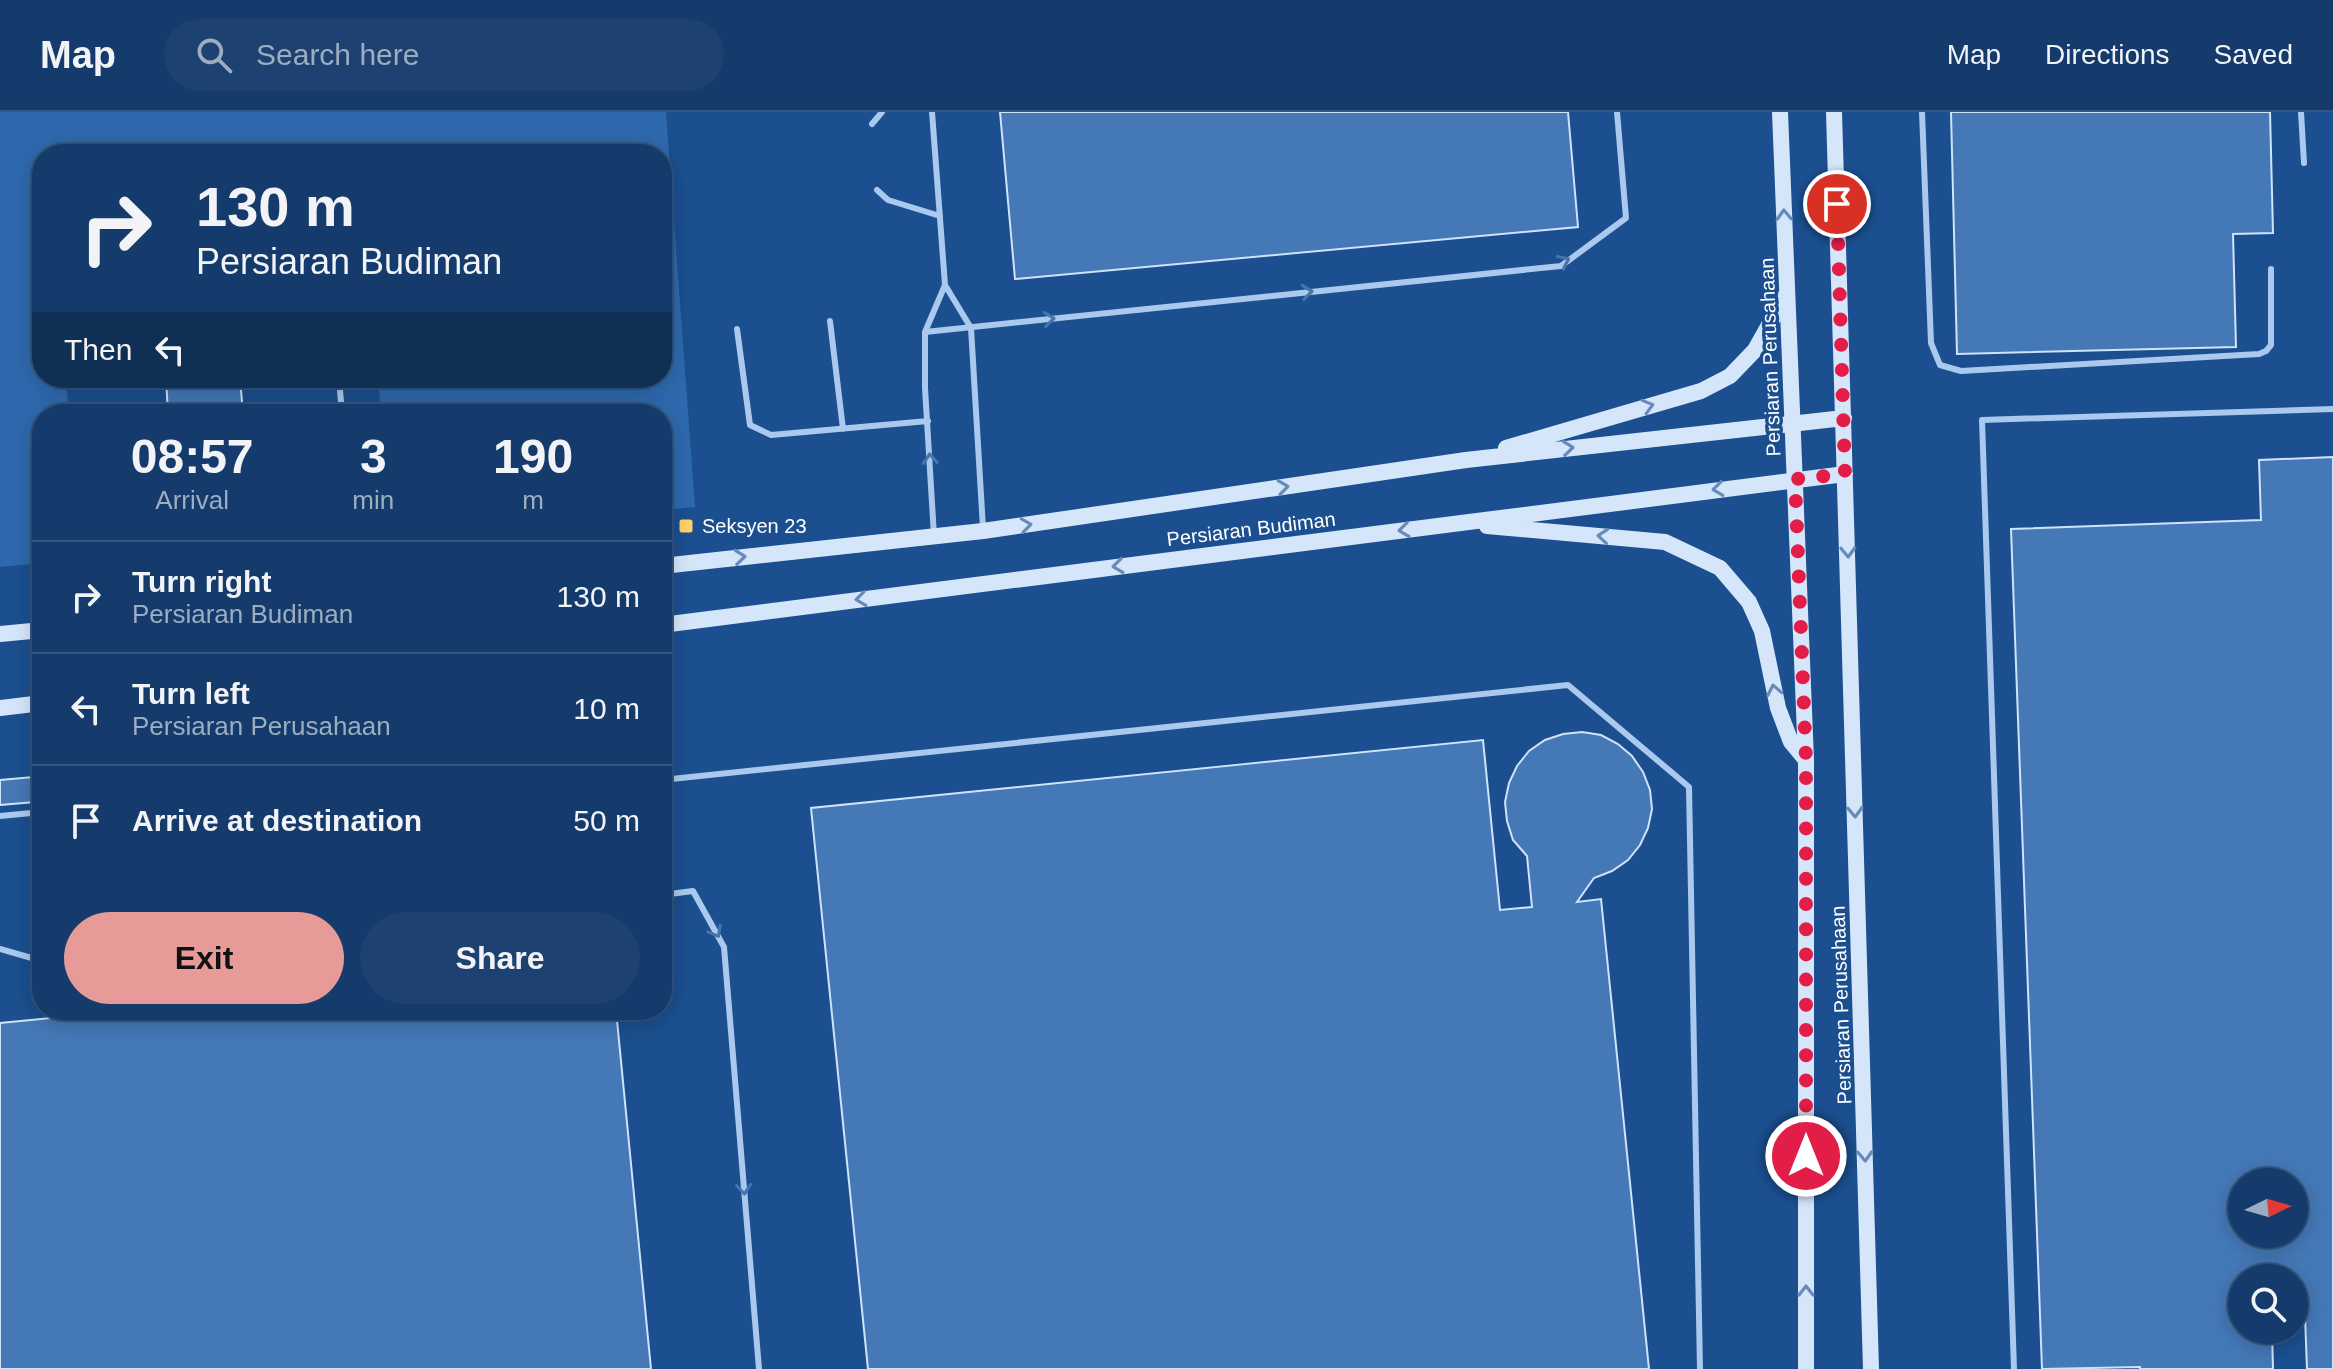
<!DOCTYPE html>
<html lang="en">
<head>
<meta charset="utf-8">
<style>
	body { margin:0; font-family:Arial,sans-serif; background:#1d4271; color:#f1f3f6; height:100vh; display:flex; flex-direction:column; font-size:30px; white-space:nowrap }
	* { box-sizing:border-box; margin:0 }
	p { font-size:26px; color:#9dadc1 }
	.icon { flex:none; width:44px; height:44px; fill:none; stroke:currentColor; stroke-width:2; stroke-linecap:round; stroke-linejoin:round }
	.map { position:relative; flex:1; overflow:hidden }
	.panel { position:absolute; left:32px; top:292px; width:640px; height:616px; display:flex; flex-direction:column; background:#143b6b; border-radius:32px; box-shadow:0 4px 20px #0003,0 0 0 2px #33557e }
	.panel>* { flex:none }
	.guide { position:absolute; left:32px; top:32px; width:640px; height:244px; border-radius:32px; box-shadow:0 4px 20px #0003,0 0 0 2px #33557e; background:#143b6b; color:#f1f3f6; overflow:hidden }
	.needle { width:52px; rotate:85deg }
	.buttons { position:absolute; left:2228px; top:1056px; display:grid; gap:16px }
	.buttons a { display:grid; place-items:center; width:80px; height:80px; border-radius:50%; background:#143b6b; box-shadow:0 4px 20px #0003,0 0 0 2px #33557e; font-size:40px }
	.pin { position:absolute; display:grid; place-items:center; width:68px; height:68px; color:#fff; margin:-34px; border:4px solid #fff; border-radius:50%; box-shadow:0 2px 8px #0007 }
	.me { position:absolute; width:88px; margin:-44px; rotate:0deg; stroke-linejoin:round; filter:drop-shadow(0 0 6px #0008) }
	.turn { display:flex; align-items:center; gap:28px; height:168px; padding:0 32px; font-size:36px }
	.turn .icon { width:104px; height:104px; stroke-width:2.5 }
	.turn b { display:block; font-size:56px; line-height:68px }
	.then { display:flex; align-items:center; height:76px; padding:0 32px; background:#0003; gap:16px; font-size:30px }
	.eta { display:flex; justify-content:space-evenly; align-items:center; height:136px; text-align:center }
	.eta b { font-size:48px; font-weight:600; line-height:56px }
	.primary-button { display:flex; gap:16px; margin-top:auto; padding:16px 32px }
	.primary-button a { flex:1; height:92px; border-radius:48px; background:#e69b98; color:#111; font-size:32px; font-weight:600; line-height:92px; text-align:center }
	.primary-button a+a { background:#1d4271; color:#f1f3f6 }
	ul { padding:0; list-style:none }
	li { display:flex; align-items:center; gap:24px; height:112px; padding:0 32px; border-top:2px solid #33557e }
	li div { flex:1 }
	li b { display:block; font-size:30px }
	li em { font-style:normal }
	header { display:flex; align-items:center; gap:48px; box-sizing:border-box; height:112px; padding:0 40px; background:#143b6b; border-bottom:2px solid #33557e }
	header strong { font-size:38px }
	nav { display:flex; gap:44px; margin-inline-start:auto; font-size:28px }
	.search { width:560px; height:72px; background:#1d4271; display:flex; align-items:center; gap:20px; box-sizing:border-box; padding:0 28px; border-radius:44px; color:#9dadc1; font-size:30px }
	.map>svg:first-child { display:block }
</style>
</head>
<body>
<header>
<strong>Map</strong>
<div class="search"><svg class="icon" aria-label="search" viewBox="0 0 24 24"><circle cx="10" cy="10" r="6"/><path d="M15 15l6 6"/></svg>Search here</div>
<nav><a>Map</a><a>Directions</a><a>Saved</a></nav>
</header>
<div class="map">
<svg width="2333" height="1257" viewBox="0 0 2333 1257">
	<rect width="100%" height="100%" fill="#1b4f8f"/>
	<path fill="#2e69ad" d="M0,0h666l29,395 -33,3v-96h-281l-3,-36h284v-224h-620v224h24l3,36h-27v149l-42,4z"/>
	<path fill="#4478b7" stroke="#cfe3fa" stroke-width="2" fill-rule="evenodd" d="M1000,0h568l10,115 -563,52z
		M1951,0h319l3,121 -40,1 3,113 -279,7z
		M166,266h74l3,36h-75z
		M2333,345v912h-26l-2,-53h-11v-38h-52v52h30l1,39h-133v-2l-98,2 -31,-840 250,-9 -2,-60zM2242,1070h52v52h-52z
		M1582,620l19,3 17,9 14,12 11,16 7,18 2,19 -4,19 -8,17 -12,15 -16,11 -18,7 -17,24 24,-3 48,470h-781l-57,-561 672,-68 17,170 32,-3 -5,-51 -14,-16 -6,-19 -2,-19 4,-19 8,-17 12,-15 16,-11 18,-6z
		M33,665l2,25 -35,3v-25z
		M133,898h483l35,359h-651v-346z"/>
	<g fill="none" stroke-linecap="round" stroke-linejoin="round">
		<path stroke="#a9c9ee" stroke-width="6" d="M932,0l13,173 26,43 12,200
			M1922,0l9,231 9,22 21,6 298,-17 7,-3 5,-6v-76
			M2301,0l3,51
			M872,12l10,-12
			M877,78l11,10 52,16
			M830,209l13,108
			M737,217l13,96 21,10 157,-14
			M925,220l636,-66 65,-48 -9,-106
			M339,266l3,36
			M934,424l-9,-148v-56l20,-47
			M662,668l906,-95 121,102 11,582
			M0,704l42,-4
			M662,783l31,-4 31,56 35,422
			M0,837l42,12
			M2014,1257l-32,-949 351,-11"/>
		<path stroke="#d6e6fa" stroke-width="16" d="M1780,0l26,648v609
			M1834,0l37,1257
			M1506,336l195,-57 29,-15 25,-26 32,-57
			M1487,414l178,16 55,26 29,34 13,29 16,77 13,34 15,18
			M662,454l321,-35 483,-71 378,-42
			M662,513l1183,-151
			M0,522l42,-4
			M0,596l42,-5"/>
	</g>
	<defs><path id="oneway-chevron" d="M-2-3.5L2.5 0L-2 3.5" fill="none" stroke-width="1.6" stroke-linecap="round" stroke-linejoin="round" transform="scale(2)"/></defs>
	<g stroke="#668bba">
		<use href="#oneway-chevron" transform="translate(1784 103) rotate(-92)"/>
		<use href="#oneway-chevron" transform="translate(1648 294) rotate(-16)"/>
		<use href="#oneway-chevron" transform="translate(1568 336) rotate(-6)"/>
		<use href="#oneway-chevron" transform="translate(1283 375) rotate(-8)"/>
		<use href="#oneway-chevron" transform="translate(1718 377) rotate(173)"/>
		<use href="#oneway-chevron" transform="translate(1026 413) rotate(-8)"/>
		<use href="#oneway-chevron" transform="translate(1404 418) rotate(173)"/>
		<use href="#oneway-chevron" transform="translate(1603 424) rotate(-175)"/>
		<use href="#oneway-chevron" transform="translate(1848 440) rotate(88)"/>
		<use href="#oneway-chevron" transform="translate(740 445) rotate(-6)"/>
		<use href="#oneway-chevron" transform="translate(1118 454) rotate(173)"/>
		<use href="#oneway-chevron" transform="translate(861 487) rotate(173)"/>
		<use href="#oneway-chevron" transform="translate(1774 578) rotate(-101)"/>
		<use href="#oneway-chevron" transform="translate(1855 700) rotate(88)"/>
		<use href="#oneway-chevron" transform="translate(1865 1044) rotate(88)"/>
		<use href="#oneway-chevron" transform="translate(1806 1179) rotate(-90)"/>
	</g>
	<g stroke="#4674ac">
		<use href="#oneway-chevron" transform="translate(1564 149) rotate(-26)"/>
		<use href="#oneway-chevron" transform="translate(1307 180) rotate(-6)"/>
		<use href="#oneway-chevron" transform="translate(1049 207) rotate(-6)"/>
		<use href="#oneway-chevron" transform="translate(930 347) rotate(-93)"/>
		<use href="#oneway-chevron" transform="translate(716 820) rotate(61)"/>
		<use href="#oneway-chevron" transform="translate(744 1077) rotate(85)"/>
	</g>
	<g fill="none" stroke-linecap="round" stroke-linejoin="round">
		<path stroke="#e11d48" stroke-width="14" stroke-dasharray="0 25.2" d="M1806,1044v-396l-11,-281 50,-5 -8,-270"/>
	</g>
	<rect fill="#ffd166" stroke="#1b4f8f" stroke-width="3" x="678" y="406" width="16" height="16" rx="4"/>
	<g text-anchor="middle" stroke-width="7" stroke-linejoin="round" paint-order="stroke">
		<g font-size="20" fill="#fff" stroke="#1b4f8f">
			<text transform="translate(1770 245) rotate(-92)" y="7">Persiaran Perusahaan</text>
			<text transform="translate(1251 417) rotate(-7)" y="7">Persiaran Budiman</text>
			<text transform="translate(1841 893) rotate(-92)" y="7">Persiaran Perusahaan</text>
		</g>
		<g font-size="20" fill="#fff" stroke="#1b4f8f" text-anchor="start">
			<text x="702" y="421">Seksyen 23</text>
		</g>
	</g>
</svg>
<div class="buttons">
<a><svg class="needle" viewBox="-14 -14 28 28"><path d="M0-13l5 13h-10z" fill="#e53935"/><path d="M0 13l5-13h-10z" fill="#9dadc1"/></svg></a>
<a><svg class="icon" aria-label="search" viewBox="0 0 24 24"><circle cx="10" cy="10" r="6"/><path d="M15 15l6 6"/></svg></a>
</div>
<div class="pin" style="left:1837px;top:92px;background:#d93025"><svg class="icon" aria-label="arrive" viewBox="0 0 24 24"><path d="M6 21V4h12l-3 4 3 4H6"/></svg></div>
<svg class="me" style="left:1806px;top:1044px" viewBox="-20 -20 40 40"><circle r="17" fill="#e11d48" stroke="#fff" stroke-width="3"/><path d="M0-11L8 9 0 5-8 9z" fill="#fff"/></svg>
<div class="guide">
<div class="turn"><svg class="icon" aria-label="right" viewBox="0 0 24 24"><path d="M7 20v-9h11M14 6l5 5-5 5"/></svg><div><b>130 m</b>Persiaran Budiman</div></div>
<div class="then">Then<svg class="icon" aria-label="left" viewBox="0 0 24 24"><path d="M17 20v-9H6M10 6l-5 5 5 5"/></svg></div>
</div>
<section class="panel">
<div class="eta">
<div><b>08:57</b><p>Arrival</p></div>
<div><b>3</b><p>min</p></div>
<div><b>190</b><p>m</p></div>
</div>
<ul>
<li><svg class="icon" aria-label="right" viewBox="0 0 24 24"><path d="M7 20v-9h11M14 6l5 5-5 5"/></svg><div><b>Turn right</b><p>Persiaran Budiman</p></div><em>130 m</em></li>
<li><svg class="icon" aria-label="left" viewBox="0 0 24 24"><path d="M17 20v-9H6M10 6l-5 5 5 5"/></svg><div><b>Turn left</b><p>Persiaran Perusahaan</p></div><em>10 m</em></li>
<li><svg class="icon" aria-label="arrive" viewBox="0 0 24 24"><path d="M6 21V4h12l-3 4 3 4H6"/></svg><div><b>Arrive at destination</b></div><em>50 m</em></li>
</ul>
<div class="primary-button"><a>Exit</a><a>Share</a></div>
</section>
</div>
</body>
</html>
